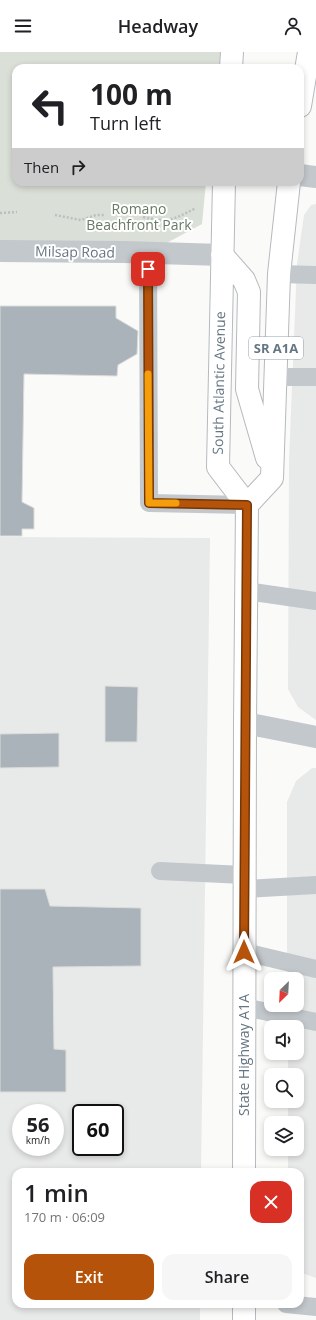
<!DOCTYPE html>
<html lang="en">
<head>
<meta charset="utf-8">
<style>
	body { margin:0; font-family:"Open Sans",sans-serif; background:#f6f6f6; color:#202124; height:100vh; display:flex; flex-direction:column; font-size:15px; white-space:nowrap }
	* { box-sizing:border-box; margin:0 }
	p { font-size:13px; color:#757577 }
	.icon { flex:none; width:22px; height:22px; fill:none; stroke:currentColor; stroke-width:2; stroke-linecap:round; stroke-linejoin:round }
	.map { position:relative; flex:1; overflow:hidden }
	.sheet { position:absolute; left:12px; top:1116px; width:292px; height:140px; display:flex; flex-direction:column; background:#fff; border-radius:12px; box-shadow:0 2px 6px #0003 }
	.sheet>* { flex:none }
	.banner { position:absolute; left:12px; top:12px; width:292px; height:122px; border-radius:12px; box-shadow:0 2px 6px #0003; background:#fff; color:#202124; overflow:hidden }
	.needle { width:26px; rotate:204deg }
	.tools { position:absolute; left:264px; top:920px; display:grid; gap:8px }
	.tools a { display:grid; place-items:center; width:40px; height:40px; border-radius:8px; background:#fff; box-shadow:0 2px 6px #0003; font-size:20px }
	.speed { position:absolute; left:12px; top:1052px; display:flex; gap:8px; font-size:20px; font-weight:700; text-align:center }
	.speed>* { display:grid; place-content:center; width:52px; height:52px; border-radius:50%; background:#fff; box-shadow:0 2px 6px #0003; line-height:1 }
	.speed small { font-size:10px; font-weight:400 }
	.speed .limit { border:2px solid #111; border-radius:6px; background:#fff; color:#111 }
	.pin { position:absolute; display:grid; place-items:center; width:34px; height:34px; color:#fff; margin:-17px; border-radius:8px; box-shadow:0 2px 6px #0006 }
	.me { position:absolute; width:44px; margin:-22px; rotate:0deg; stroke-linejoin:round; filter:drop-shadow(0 0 3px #0008) }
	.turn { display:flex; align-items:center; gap:14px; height:84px; padding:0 12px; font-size:18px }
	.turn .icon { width:52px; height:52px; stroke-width:2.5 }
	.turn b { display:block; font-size:28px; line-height:34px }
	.then { display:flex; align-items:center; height:38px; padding:0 12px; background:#0003; gap:8px; font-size:15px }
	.round { display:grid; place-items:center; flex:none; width:42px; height:42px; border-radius:12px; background:#f6f6f6 }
	.head { display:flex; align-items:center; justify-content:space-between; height:68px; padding:0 12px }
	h1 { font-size:24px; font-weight:600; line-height:30px }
	.button { display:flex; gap:8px; margin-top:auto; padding:8px 12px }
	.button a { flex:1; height:46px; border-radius:12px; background:#b45309; color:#fff; font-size:16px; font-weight:600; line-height:46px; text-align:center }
	.button a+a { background:#f6f6f6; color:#202124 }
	header { display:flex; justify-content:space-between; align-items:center; height:52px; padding:0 12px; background:#fff; font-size:18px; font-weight:600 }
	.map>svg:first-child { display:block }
</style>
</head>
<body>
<header><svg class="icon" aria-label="menu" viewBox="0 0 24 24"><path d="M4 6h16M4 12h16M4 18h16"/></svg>Headway<svg class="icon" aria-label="person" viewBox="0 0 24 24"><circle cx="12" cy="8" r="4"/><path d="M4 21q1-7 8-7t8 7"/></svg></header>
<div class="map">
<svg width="316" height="1268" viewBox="0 0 316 1268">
	<rect width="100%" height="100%" fill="#fafaf8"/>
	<path fill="#e8e9e9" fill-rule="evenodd" d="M316,152v516l-18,-13 -10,-18 1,-228 8,-197 7,-49 7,-10z
		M0,485l210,1 -9,634h-185v132h184v16h-200zM21,1061h34v34h-34zM81,1061h34v34h-34z
		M312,716h4v510l-14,-5 -2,-3v-98h-12v-23h9v-26h-9v-22h9v-26h-9v-22h9v-26h-9v-22h9v-26h-10v-177l9,-21z"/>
	<path fill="#dadfd7" d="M0,0h227l-4,16h-207v114h190l-4,42 -54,29 -148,-2z"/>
	<path fill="#aab3b9" stroke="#dcdcda" d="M0,254h116v12l22,13 -1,23 -19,11 -1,11 -93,-2 -2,128 12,6v21h-12v7h-22z
		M105,634l33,1 -1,55h-32z
		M59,681v34l-59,1v-34z
		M0,837h45l5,17 91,2v58l-88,1 1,82 12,1v42h-66z"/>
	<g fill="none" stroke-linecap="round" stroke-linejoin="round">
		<defs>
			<path id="primary" d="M231,16l1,-16
				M300,54l9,-54
				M224,130l-6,285 29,38
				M222,203l22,25 5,12 -2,97 20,69
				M247,453l25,-27 7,-204 10,-92
				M244,1120l1,-449 2,-218
				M244,1252v16"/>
		</defs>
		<use href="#primary" stroke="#b5babe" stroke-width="24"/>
		<path stroke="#bbbfc2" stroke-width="2.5" stroke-dasharray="2 2" stroke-linecap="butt" d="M0,161l17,-1
			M55,163l26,5 15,-5h8
			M143,165c26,6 29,3 53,-9"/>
		<path stroke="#c3c8cc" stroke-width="18" d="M148,201l1,250 98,2
			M279,222l37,1
			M275,325h41
			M246,539l70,10
			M160,819l84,4
			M245,837l71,-4
			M244,900l72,17
			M244,955l72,15
			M286,1252l30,3"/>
		<path stroke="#c3c8cc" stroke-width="22" d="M300,123l16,2
			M0,199l124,1 98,3
			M245,671l71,14"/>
		<use href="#primary" stroke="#fff" stroke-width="22"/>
	</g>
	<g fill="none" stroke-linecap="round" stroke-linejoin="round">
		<defs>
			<path id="route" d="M148,217l1,234 98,2 -3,447"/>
		</defs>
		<use href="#route" stroke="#753606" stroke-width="10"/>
		<use href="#route" stroke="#b45309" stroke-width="7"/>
		<path stroke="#f59e0b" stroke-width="7" d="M148,322l1,129h27"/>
	</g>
	<g text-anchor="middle" stroke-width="4" stroke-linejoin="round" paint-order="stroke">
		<rect fill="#fff" stroke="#939fa8" stroke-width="1" x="249" y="285" width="54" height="22" rx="3"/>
		<g font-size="13" font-weight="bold" fill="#657683">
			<text x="276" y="301">SR A1A</text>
		</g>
		<g font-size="14" fill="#687a64" stroke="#fff">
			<text x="139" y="162">Romano<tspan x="139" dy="16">Beachfront Park</tspan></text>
		</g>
		<g font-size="14" fill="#657683" stroke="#fff">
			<text transform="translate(75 200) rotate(1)" y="5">Milsap Road</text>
			<text transform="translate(219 331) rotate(-89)" y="5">South Atlantic Avenue</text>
			<text transform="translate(244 1003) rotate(-90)" y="5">State Highway A1A</text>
		</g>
	</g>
</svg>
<div class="tools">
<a><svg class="needle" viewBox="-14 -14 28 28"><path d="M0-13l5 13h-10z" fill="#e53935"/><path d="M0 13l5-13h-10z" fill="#757577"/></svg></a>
<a><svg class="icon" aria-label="sound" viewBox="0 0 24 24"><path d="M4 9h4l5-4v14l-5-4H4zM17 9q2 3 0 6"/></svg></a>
<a><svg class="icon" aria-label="search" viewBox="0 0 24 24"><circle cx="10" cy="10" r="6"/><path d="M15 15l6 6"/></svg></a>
<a><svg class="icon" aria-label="layers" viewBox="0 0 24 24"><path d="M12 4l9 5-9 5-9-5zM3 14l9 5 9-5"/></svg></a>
</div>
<div class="speed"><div>56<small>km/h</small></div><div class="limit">60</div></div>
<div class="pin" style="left:148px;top:217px;background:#d93025"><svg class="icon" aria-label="arrive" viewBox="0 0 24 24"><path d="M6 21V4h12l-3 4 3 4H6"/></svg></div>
<svg class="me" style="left:244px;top:900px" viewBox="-20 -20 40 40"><path d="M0-17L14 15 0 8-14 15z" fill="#b45309" stroke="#fff" stroke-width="4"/></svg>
<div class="banner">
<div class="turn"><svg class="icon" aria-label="left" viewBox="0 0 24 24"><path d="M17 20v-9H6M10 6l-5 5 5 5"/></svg><div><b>100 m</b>Turn left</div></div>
<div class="then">Then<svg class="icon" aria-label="right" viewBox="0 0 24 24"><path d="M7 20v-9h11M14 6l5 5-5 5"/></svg></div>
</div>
<section class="sheet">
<div class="head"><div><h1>1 min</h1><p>170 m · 06:09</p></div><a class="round" style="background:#d93025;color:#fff"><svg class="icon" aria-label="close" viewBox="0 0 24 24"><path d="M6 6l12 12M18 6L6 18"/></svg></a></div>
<div class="button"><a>Exit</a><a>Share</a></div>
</section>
</div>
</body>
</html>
